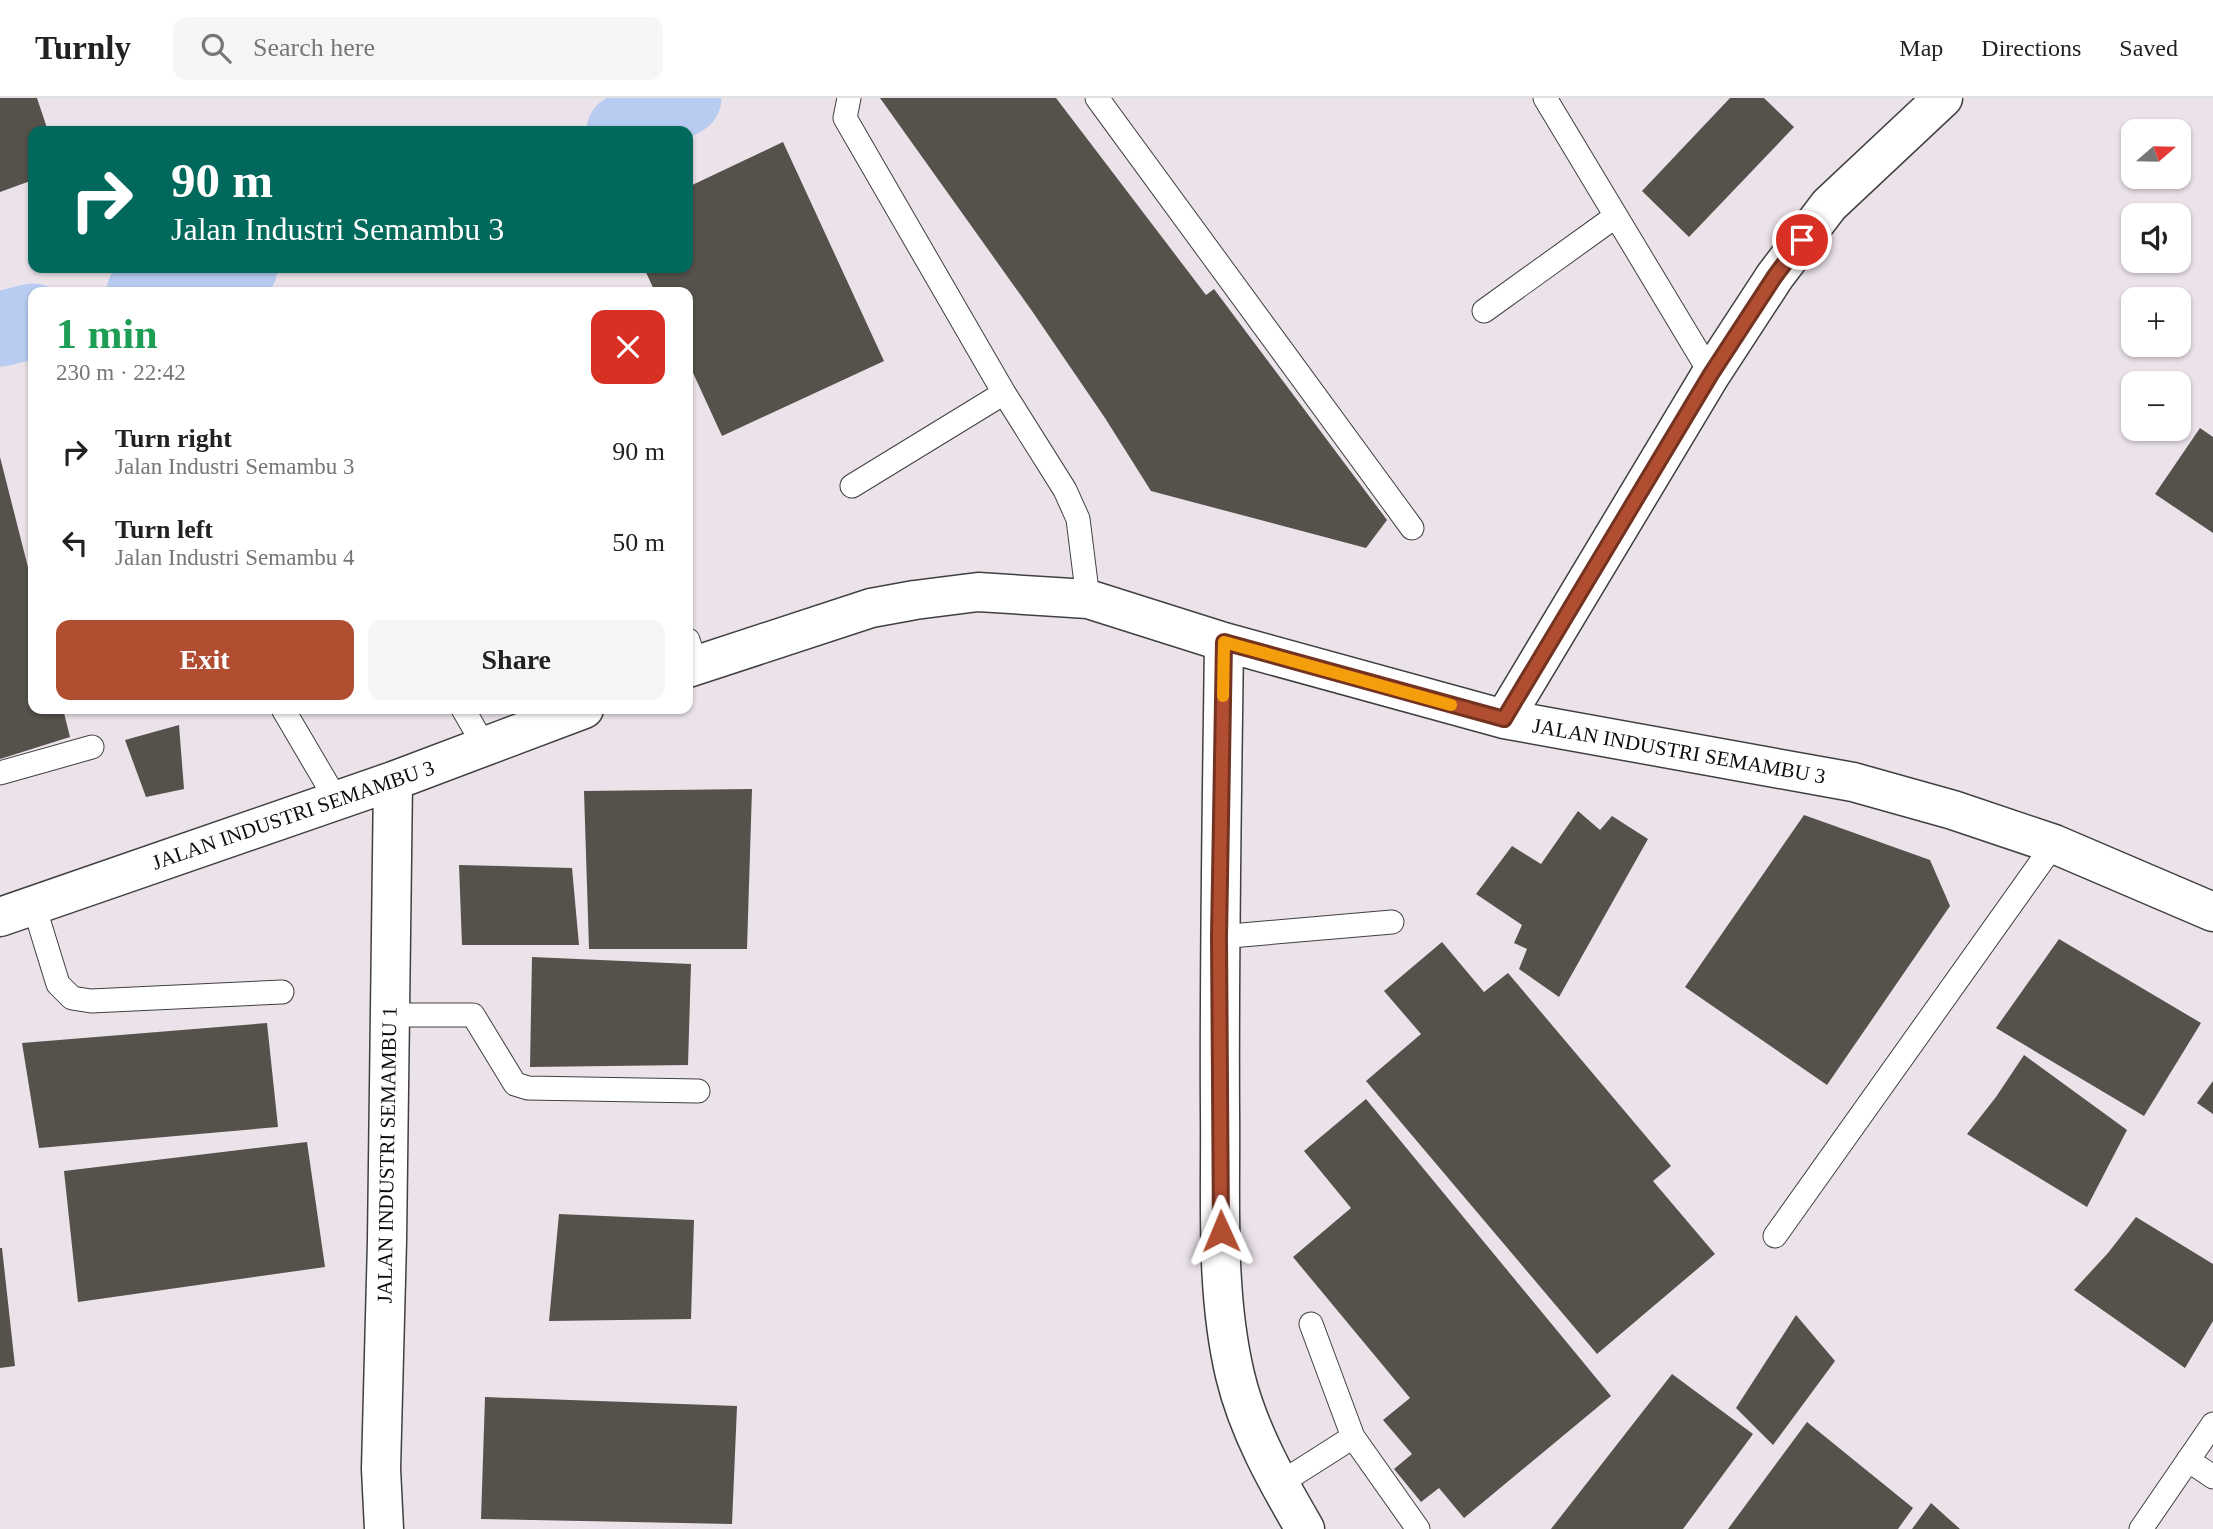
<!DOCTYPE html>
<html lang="en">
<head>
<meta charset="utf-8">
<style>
	body { margin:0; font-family:Georgia,serif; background:#f6f6f6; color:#222; height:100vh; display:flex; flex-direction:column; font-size:26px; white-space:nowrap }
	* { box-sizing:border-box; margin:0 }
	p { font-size:23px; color:#767676 }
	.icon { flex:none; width:38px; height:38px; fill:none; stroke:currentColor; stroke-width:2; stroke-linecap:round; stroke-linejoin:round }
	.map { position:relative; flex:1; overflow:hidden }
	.panel { position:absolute; left:28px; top:189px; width:665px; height:427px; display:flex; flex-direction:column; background:#fff; border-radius:14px; box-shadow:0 2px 5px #0004 }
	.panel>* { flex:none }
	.top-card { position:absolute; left:28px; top:28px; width:665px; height:147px; border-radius:14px; box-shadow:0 2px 5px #0004; background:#00695c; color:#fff; overflow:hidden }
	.needle { width:46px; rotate:70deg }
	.buttons { position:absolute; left:2121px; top:21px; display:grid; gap:14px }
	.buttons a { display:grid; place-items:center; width:70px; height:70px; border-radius:14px; background:#fff; box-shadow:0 2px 5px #0004; font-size:35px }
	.pin { position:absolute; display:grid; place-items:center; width:60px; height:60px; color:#fff; margin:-30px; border:4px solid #fff; border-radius:50%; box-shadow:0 2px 7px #0007 }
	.me { position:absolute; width:77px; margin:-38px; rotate:359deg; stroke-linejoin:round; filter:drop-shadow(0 0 5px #0008) }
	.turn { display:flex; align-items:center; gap:24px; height:147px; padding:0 28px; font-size:32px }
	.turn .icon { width:91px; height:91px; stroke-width:2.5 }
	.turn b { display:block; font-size:49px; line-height:60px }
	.round { display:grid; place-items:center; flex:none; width:74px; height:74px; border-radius:14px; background:#f6f6f6 }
	.head { display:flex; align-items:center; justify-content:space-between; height:119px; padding:0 28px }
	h1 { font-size:42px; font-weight:700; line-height:52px; color:#1e9e55 }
	.primary-button { display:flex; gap:14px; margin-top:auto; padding:14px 28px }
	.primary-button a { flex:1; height:80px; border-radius:14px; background:#b14e32; color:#fff; font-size:28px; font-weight:700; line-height:80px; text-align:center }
	.primary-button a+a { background:#f6f6f6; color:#222 }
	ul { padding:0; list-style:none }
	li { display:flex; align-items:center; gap:21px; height:91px; padding:0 28px }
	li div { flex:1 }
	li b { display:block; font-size:26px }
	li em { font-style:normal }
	header { display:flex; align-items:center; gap:42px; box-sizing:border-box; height:98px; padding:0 35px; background:#fff; border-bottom:2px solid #e0e0e0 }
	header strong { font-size:33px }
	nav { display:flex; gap:38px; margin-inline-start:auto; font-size:24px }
	.search { width:490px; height:63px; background:#f6f6f6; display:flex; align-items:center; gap:18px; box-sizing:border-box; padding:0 24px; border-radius:14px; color:#767676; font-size:26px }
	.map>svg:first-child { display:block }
</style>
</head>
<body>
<header>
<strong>Turnly</strong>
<div class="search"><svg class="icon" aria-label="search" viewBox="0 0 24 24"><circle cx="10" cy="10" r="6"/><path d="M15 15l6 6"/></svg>Search here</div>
<nav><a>Map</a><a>Directions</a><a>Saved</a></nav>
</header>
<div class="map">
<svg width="2213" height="1431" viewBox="0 0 2213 1431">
	<rect width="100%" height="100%" fill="#fdfeef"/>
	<path fill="#ebe2ea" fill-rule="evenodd" d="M0,0h2213v1431h-2213zM33,33h655v137h-655zM2133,33h46v46h-46zM2133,117h46v46h-46zM33,194h655v417h-655zM2133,201h46v46h-46zM2133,285h46v46h-46z"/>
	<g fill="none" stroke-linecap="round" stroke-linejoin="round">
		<path stroke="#b8ccf1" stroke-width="75" d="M624,33l60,-33
			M144,194l96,-24
			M0,231l33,-8"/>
	</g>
	<path fill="#55514b" d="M0,0h37l11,33h-15v49l-33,12z
		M880,0h176l150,197 8,-6 173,231 -21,28 -215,-57 -46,-73 -73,-107z
		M1730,0h34l30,29 -105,110 -47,-46z
		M783,44l101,219 -162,75 -34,-74v-70h-33l-11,-24h44v-81z
		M2200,330l13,9v96l-58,-39z
		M0,359l33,130v122h30l7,28 -70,22z
		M179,627l5,64 -38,8 -21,-57z
		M752,691l-5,160h-158l-5,-158z
		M1578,713l22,19 12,-14 36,23 -89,158 -40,-28 8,-20 -13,-6 8,-18 -46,-31 36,-48 29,18z
		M1804,717l126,45 20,46 -123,179 -142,-98z
		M459,767l113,3 7,77h-117z
		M2059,841l142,84 -57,93 -148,-88z
		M1442,844l42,50 24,-19 163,193 -18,15 62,73 -118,100 -231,-273 55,-47 -37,-43z
		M532,859l159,7 -3,101 -158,2z
		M267,925l11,104 -239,21 -17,-105z
		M2024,957l103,75 -40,77 -120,-73 29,-37z
		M2213,983v33l-16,-11z
		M1366,1001l245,297 -147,122 -25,-30 -18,14 -27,-33 18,-15 -29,-34 27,-22 -117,-141 58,-49 -47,-57z
		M307,1044l18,125 -247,35 -14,-131z
		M559,1116l135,6 -3,99 -142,2z
		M2136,1119l77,47v57l-28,47 -111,-78 34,-37z
		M0,1150h2l13,118 -15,2z
		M1796,1217l39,46 -62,84 -37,-37z
		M1672,1276l81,60 -70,95h-132z
		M485,1299l252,9 -5,118 -251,-5z
		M1807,1324l106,86 -15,21h-170z
		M1931,1405l29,26h-48z"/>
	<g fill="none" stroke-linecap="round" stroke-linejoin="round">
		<defs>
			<path id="lane" d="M849,0l-4,20 159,275 61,97 13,29 10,80
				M1097,0l315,430
				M1545,0l166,276
				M1484,213l132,-95
				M852,388l152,-93
				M688,542l8,25
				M283,611l54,92
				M463,611l22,38
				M0,675l92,-26
				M34,808l24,78 14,14 19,3 191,-9
				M1219,839l173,-15
				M390,917h83l42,69 13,4 170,3
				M1775,1138l279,-392
				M1353,1339l65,92
				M2188,1362l25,17
				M1279,1386l74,-47 -42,-113
				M2141,1431l72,-105"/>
			<path id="street" d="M1224,544c-2,157 -5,313 -4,470 1,87 -5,178 15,263 13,55 42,106 70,154
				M688,570l183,-60 44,-8 63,-8 110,7 136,43 280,77 349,63 100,28 101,34 159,68
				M1504,621l207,-345 64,-98 54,-71 114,-107
				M0,819l393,-136 191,-72
				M384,1431l-3,-60 6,-228 6,-460"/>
		</defs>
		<use href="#lane" stroke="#404040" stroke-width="25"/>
		<use href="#street" stroke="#404040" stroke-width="41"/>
		<use href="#lane" stroke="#fff" stroke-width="23"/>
		<use href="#street" stroke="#fff" stroke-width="38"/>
	</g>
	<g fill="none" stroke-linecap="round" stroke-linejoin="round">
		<defs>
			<path id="route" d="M1221,1133l-2,-294 5,-295 280,77 207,-345 64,-98 27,-36"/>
		</defs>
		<use href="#route" stroke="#733320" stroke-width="18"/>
		<use href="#route" stroke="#b14e32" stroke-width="12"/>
		<path stroke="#f59e0b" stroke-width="12" d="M1223,598l1,-54 227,63"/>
	</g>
	<g text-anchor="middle" stroke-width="7" stroke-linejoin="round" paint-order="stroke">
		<g font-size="21" fill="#0d0d0d" stroke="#fff">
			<text transform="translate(1679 653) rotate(10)" y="7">JALAN INDUSTRI SEMAMBU 3</text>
			<text transform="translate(293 717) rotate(-19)" y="7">JALAN INDUSTRI SEMAMBU 3</text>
			<text transform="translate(387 1057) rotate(-89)" y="7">JALAN INDUSTRI SEMAMBU 1</text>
		</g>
	</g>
</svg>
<div class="buttons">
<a><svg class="needle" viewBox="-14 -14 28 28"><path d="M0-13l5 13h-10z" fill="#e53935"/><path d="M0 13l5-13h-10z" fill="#767676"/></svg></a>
<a><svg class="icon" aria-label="sound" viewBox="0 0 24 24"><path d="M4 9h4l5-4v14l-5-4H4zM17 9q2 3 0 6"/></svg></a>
<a>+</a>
<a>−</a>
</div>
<div class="pin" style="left:1802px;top:142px;background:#d93025"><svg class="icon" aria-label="arrive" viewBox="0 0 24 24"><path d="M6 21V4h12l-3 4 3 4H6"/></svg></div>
<svg class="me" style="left:1221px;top:1133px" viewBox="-20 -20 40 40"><path d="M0-17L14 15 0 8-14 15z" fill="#b14e32" stroke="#fff" stroke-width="4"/></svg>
<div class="top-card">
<div class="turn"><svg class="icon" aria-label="right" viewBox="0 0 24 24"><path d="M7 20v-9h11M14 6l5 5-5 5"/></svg><div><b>90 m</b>Jalan Industri Semambu 3</div></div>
</div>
<section class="panel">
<div class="head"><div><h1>1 min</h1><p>230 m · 22:42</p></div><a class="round" style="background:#d93025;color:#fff"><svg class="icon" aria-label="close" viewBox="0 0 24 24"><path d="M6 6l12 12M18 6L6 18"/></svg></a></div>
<ul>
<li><svg class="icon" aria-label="right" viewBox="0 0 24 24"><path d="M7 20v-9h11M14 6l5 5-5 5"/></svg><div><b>Turn right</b><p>Jalan Industri Semambu 3</p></div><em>90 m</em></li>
<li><svg class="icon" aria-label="left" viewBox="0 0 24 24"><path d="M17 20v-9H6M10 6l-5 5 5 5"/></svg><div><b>Turn left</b><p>Jalan Industri Semambu 4</p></div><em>50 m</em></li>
</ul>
<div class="primary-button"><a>Exit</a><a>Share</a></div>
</section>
</div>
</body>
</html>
